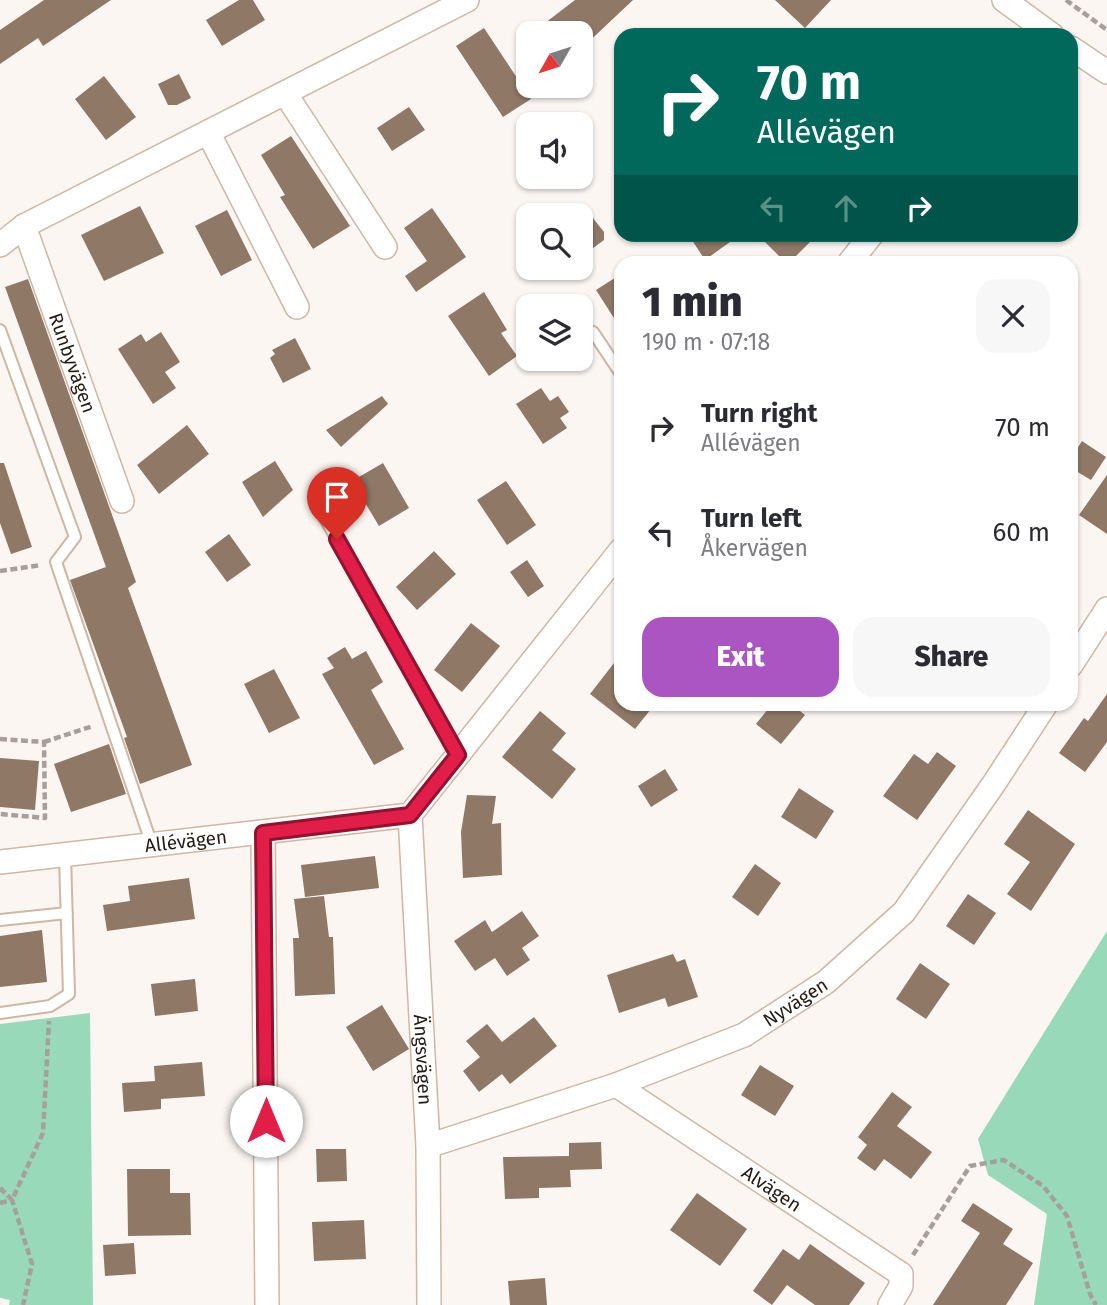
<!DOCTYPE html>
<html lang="en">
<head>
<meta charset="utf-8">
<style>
	body { margin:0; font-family:"Fira Sans",sans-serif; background:#f7f7f7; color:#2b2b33; height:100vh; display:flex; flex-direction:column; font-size:26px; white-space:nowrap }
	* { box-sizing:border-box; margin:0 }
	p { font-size:23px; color:#7c7c81 }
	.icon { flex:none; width:38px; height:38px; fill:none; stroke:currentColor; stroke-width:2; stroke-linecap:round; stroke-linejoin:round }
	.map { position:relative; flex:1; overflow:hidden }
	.sheet { position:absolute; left:614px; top:256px; width:464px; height:455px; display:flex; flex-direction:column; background:#fff; border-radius:21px; box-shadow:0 2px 5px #0004 }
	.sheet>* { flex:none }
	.guide { position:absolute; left:614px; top:28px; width:464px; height:214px; border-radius:21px; box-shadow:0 2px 5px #0004; background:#00695c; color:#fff; overflow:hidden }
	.needle { width:46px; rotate:231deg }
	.fabs { position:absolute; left:516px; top:21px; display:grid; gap:14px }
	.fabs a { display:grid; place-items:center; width:77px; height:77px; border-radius:14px; background:#fff; box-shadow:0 2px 5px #0004; font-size:35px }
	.pin { position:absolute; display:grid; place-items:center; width:60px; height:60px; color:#fff; margin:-72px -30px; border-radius:50% 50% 50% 0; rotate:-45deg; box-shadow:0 0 7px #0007 }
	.pin .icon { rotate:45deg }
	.me { position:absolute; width:77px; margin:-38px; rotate:0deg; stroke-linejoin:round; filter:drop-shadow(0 0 5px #0008) }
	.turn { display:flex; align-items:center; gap:24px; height:147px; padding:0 28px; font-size:32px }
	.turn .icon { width:91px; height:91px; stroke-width:2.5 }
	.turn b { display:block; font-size:49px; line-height:60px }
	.lanes { display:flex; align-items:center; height:66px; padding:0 28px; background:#0003; justify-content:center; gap:35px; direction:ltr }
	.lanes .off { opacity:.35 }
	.round { display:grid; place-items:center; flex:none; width:74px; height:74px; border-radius:21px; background:#f7f7f7 }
	.head { display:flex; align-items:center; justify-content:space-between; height:119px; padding:0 28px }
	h1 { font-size:42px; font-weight:800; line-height:52px }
	.primary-button { display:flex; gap:14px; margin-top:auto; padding:14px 28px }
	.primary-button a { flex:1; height:80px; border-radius:21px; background:#ab55c3; color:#fff; font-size:28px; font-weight:800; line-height:80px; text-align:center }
	.primary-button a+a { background:#f7f7f7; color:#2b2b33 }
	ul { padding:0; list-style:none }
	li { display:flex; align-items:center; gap:21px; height:105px; padding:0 28px }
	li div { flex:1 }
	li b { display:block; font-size:26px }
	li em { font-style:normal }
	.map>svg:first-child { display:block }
</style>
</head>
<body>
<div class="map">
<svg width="1107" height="1305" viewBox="0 0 1107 1305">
	<rect width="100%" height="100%" fill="#fbf6f2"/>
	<path fill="#98d9ba" d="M1107,931v374h-73l13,-91 -59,-39 -10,-36z
		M90,1013l3,292h-84l1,-5 -10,-2v-274z"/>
	<path fill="#8f7866" d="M44,0h67l-68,46 -5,-8 -38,26v-34z
		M239,0h14l12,20 -43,26 -16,-26z
		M575,0h58l-52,49v-16h-49z
		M775,0h56l-26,28z
		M484,28l47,71 -28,18 -47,-71z
		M179,74l12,24 -14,7h-9l-10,-21z
		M104,76l32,41 -30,23 -31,-41z
		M409,107l16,23 -33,21 -15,-23z
		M291,136l59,90 -37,23 -33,-52 5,-2 -24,-40z
		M581,203l23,29v8l-23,17z
		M140,206l24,47 -60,28 -23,-46z
		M432,208l34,49 -50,35 -11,-16 22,-15 -23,-33z
		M227,210l25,50 -31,16 -26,-50z
		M688,234h53l-36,26z
		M757,234h61l-28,28h-5z
		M621,274v55l-25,-39z
		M28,279l108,303 -8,6 64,177 -52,19 -16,-46 3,-1 -57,-157 36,-13 -101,-280z
		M484,292l23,38 -6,3 16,23 -28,20 -41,-60z
		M161,332l19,30 -15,10 11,16 -23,16 -35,-55 23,-15 5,8z
		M295,338l16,31 -28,14 -13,-25 5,-4 -3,-4z
		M541,388l9,13 8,-5 11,16 -9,6 7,10 -24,16 -27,-40z
		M382,396l6,8 -47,43 -15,-17z
		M187,425l22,29 -50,40 -22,-29z
		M1082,441l24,16 -15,23 -20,-12v-10z
		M275,461l18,29 -30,27 -21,-35z
		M0,463h4l28,84 -21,7 -11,-31z
		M383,463l26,45 -30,18 -27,-45z
		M1107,475v59l-28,-19z
		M506,481l30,44 -29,20 -30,-45z
		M229,534l22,31 -24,17 -22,-30z
		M434,551l22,23 -39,36 -21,-23z
		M527,560l17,26 -16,11 -18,-25z
		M471,623l29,23 -38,46 -28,-22z
		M345,647l7,12 14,-8 17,31 -12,8 33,59 -30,16 -52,-91 12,-6 -7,-10z
		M621,654v50h34l-20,25 -45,-35z
		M274,669l26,49 -31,15 -25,-49z
		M1107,694v48l-22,30 -26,-19 25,-35 4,3z
		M772,704h19l14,11 -24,29 -25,-20z
		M540,711l26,22 -14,17 24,19 -24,30 -50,-42z
		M109,744l17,50 -55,18 -17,-48z
		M937,752l19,14 -39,54 -34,-24 31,-42 14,10z
		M0,758l39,3 -4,49 -35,-3z
		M665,769l13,21 -27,17 -13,-21z
		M799,788l35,23 -18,28 -35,-22z
		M467,795l29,1 -4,28 9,-1 1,52 -39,3 -2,-46z
		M1028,810l47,34 -44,67 -24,-17 23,-32 -26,-18z
		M375,856l4,32 -74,9 -4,-32z
		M755,864l26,19 -23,33 -26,-19z
		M189,878l6,41 -88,12 -4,-26 27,-4 -2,-15z
		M968,894l28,19 -22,32 -28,-19z
		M324,896l5,41h4l2,57 -40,2 -2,-58h6l-5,-39z
		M522,911l17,25 -17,12 8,12 -23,16 -12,-18 -20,13 -21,-30 31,-21 7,12z
		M42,930l5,52 -47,5v-51z
		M673,954l4,8 8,-3 13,38 -30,10 -3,-9 -46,15 -12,-38z
		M920,963l30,21 -24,35 -30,-20z
		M195,979l3,32 -43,5 -4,-32z
		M382,1005l27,44 -36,22 -27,-44z
		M534,1017l23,29 -47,38 -8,-10 -23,18 -16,-21 17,-14 -14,-16 21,-17 15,18z
		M202,1062l3,34 -44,3v10l-37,3 -2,-29 33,-2 -1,-15z
		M760,1065l34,21 -19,30 -34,-21z
		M892,1092l20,15 -15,19 35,26 -21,27 -27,-20 -9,12 -18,-13 10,-13 -9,-8z
		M601,1142l1,27 -32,1 1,17 -32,1v10l-34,1 -2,-42 66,-1v-13z
		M316,1149h30l1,32 -30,1z
		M127,1169h43v24h20l1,42 -63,1z
		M697,1193l50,36 -27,37 -50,-36z
		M973,1203l40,26 -10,15 30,19 -27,42h-73l47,-72 -19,-12z
		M364,1220l2,39 -52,2 -2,-39z
		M134,1243l2,31 -31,2 -2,-31z
		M810,1244l55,39 -16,22h-34l-28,-20 -15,20 -19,-14 30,-42 16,11z
		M545,1278l2,27h-37l-2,-24z"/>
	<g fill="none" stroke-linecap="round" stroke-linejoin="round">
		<defs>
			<path id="service" d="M0,330l75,207 -19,25 96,283
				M593,332l28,42
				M323,515l135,239
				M0,920l67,-7
				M0,1013l50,-7 19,-12 -4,-138"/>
			<g id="minor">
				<path d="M1004,0l48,35"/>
				<path d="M1071,48l36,24"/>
				<path d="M285,93l100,154"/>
				<path d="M208,132l89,175"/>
				<path id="s1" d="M24,226l98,275"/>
				<path d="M0,245l24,-19 443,-226"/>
				<path d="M850,262l22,-28"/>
				<path d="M1071,665l36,-56"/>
				<path id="s2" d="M410,815l18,331 1,159"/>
				<path d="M263,833l4,472"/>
				<path id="s3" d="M0,862l410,-47 211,-265"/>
				<path id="s4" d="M616,1085l285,189v12l-11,19"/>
				<path id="s5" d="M428,1146l188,-61 128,-50 82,-53 78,-70 89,-127 53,-81"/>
			</g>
		</defs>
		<use href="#service" stroke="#cfb7a4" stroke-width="14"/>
		<use href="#minor" stroke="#cfb7a4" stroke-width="26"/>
		<path stroke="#a69f9a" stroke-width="4.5" stroke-dasharray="7 3.5" stroke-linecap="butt" d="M1066,0l41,30
			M0,571l41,-6
			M0,739l44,3 1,76 -45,-4
			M44,742l49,-16
			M0,1188l12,12 31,-67 6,-112
			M0,1203l12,-3 20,64 -9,41
			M913,1255l57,-89 34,-6 39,26 24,30 23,78 6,11"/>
		<use href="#service" stroke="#fff" stroke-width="10"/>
		<use href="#minor" stroke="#fff" stroke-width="23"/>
	</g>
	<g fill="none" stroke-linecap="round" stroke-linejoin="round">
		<defs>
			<path id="route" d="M266,1121l-3,-288 147,-18 48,-60 -121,-216"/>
		</defs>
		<use href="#route" stroke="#92132f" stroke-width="18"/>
		<use href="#route" stroke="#e11d48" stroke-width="12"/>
	</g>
	<g text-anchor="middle" stroke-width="5" stroke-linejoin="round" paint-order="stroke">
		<g font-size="19" fill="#241b14" stroke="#fff">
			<text dy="7" stroke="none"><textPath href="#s1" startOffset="145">Runbyvägen</textPath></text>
			<text dy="7" stroke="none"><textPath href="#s3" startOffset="187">Allévägen</textPath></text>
			<text dy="7" stroke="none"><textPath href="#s5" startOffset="396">Nyvägen</textPath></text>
			<text dy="7" stroke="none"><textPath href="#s2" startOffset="245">Ängsvägen</textPath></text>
			<text dy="7" stroke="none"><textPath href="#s4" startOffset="187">Alvägen</textPath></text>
		</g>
	</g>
</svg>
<div class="fabs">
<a><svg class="needle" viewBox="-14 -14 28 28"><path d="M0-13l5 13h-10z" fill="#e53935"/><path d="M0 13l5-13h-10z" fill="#7c7c81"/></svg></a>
<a><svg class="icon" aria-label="sound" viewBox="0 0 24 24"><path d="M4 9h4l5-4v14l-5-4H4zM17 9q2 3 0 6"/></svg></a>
<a><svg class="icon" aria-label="search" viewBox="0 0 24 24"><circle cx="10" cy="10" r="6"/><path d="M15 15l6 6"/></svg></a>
<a><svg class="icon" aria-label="layers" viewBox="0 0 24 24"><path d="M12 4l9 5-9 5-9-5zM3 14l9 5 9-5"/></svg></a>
</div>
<div class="pin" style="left:337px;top:539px;background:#d93025"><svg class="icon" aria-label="arrive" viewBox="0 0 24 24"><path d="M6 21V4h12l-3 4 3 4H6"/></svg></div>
<svg class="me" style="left:266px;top:1121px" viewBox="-20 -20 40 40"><circle r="19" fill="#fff"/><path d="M0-13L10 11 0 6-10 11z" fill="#e11d48"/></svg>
<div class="guide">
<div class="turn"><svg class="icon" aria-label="right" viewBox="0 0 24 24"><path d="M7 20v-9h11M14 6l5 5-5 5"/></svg><div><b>70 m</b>Allévägen</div></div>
<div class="lanes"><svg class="icon off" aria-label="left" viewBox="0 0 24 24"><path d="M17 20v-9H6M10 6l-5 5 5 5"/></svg><svg class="icon off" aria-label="ahead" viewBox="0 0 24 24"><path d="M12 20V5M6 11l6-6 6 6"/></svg><svg class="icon" aria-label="right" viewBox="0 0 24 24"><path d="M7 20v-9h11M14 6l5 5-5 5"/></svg></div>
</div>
<section class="sheet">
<div class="head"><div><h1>1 min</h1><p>190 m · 07:18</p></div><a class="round"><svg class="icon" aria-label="close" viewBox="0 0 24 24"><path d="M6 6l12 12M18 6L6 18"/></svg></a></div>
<ul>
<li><svg class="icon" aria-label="right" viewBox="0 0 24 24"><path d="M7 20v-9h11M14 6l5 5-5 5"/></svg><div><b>Turn right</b><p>Allévägen</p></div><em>70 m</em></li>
<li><svg class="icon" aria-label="left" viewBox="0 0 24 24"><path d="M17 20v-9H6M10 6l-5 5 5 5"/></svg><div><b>Turn left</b><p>Åkervägen</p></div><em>60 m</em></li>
</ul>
<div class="primary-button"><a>Exit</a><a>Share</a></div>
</section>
</div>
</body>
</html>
